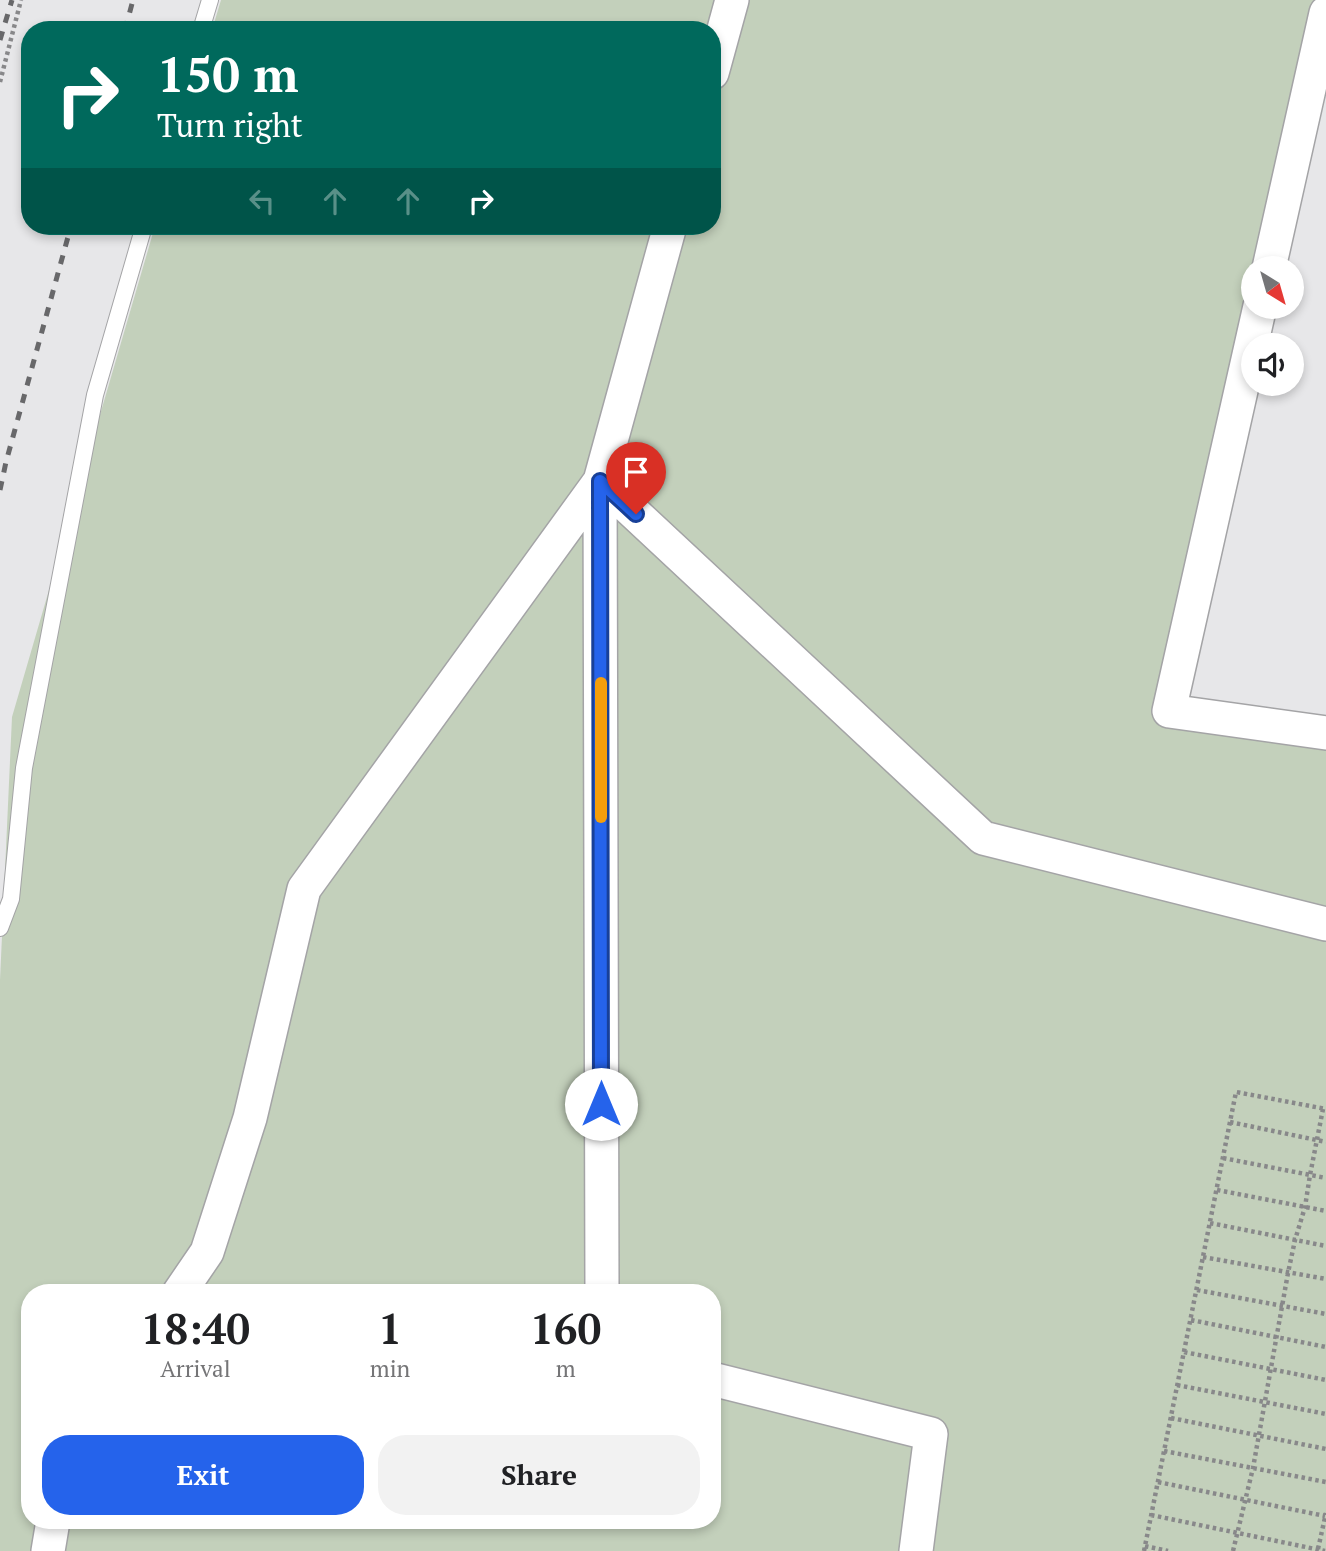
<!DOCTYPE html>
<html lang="en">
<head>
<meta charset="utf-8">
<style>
	body { margin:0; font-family:"PT Serif",serif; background:#f2f2f2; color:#202124; height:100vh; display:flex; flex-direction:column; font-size:26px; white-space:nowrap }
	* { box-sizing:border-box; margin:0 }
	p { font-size:23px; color:#757577 }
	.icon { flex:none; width:38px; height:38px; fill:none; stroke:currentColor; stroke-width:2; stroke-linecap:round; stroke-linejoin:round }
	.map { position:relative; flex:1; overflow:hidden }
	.sheet { position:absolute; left:21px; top:1284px; width:700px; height:245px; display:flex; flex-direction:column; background:#fff; border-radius:28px; box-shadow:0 4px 10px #0003 }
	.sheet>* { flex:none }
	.banner { position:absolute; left:21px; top:21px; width:700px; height:214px; border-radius:28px; box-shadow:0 4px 10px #0003; background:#00695c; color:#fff; overflow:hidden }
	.needle { width:46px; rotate:143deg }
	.tools { position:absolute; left:1241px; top:256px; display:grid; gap:14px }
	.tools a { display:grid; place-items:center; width:63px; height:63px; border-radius:50%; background:#fff; box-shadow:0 4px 10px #0003; font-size:35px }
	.pin { position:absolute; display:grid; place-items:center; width:60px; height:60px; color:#fff; margin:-72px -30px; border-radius:50% 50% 50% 0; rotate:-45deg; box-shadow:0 0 7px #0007 }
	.pin .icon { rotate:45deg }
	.me { position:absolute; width:77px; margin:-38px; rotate:0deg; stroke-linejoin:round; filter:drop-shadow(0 0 5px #0008) }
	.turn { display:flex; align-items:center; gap:24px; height:147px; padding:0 21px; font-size:32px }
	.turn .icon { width:91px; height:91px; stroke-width:2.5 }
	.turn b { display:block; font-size:49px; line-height:60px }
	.lanes { display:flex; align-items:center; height:66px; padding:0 21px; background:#0003; justify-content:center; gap:35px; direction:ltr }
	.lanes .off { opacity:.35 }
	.eta { display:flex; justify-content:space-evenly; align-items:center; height:119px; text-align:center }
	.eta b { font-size:42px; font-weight:700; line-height:49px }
	.primary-button { display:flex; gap:14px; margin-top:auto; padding:14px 21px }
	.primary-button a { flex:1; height:80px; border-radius:28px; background:#2563eb; color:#fff; font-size:28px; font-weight:700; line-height:80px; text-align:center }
	.primary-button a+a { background:#f2f2f2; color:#202124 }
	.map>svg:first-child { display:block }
</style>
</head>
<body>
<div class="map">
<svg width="1326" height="1551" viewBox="0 0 1326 1551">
	<rect width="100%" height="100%" fill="#e7e7e9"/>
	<path fill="#c3d0bb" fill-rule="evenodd" d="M221,0h1105l-73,268v38l-84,405 157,26v814h-1326v-571l12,-263 143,-491h557v-196h-500zM30,1293h682v228h-682z"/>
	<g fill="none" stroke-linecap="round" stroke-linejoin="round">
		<defs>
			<path id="lane" d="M201,30l9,-30
				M0,928l11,-29 13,-131 71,-373 49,-169"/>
			<path id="street" d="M712,73l20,-73
				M1269,268l57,-255
				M1260,306l-91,405 157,22
				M600,481l383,357 343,86
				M600,481l2,812
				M179,1293l28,-41 43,-134 54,-229 296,-408 70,-255
				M712,1379l219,55 -15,117
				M48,1551l5,-30"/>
		</defs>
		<use href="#lane" stroke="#a4a4a6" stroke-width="18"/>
		<use href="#street" stroke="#a4a4a6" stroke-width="36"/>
		<path stroke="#88888a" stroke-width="4.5" stroke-dasharray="3.5 3.5" stroke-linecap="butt" d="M0,82l21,-82
			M1230,1122l96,20
			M1223,1158l103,20
			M1217,1190l109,21
			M1210,1223l116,23
			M1203,1257l123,22
			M1197,1290l129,24
			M1191,1320l135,27
			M1184,1352l142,28
			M1177,1385l149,29
			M1171,1418l155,31
			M1164,1451l162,31
			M1158,1482l167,34
			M1151,1515l174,36
			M1145,1546l23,5
			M1318,1549l8,-36
			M1144,1551l92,-459 90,17
			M1233,1551l20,-83 35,-195 7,-33 10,-33 5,-32 13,-66"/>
		<use href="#lane" stroke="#fff" stroke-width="16"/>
		<use href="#street" stroke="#fff" stroke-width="33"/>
		<path stroke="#68686a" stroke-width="5" stroke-dasharray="9 9" stroke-linecap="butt" d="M125,30l8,-30
			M0,40l12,-40
			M0,490l6,-28 65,-236"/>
	</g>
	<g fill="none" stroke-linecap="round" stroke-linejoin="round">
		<defs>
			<path id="route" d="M601,1104l-1,-623 36,33"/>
		</defs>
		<use href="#route" stroke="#184099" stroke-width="18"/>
		<use href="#route" stroke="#2563eb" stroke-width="12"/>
		<path stroke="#f59e0b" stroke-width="12" d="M601,683v134"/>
	</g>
</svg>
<div class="tools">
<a><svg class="needle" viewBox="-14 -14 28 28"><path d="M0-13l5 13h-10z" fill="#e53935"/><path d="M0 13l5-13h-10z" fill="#757577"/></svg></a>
<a><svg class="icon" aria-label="sound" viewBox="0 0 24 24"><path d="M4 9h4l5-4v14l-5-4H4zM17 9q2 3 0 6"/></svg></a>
</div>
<div class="pin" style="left:636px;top:514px;background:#d93025"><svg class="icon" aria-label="arrive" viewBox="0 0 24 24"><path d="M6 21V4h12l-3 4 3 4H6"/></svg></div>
<svg class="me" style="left:601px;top:1104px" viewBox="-20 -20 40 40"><circle r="19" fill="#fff"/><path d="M0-13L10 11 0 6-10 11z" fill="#2563eb"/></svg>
<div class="banner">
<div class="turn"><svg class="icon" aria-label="right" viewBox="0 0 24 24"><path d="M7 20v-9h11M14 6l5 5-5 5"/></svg><div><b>150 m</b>Turn right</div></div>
<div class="lanes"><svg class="icon off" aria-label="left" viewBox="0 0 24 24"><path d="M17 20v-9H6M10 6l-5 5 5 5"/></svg><svg class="icon off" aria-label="ahead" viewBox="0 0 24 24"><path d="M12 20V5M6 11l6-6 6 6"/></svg><svg class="icon off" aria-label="ahead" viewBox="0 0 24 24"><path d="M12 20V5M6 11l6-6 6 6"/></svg><svg class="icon" aria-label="right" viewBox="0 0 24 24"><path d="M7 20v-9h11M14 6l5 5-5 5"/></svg></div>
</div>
<section class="sheet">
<div class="eta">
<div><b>18:40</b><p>Arrival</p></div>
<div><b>1</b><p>min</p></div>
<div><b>160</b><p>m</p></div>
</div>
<div class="primary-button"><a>Exit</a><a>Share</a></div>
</section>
</div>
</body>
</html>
